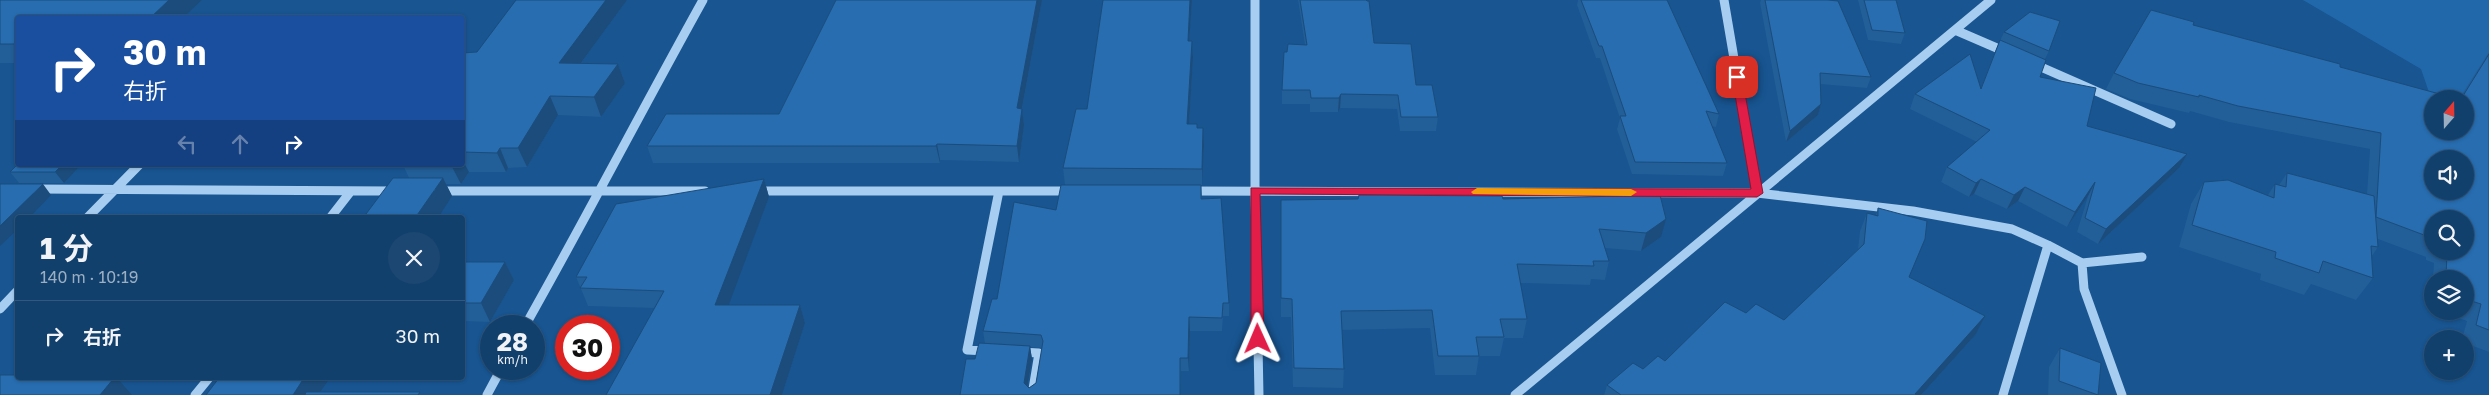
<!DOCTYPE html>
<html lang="ja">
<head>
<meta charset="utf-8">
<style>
	body { margin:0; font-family:"Golos Text","Noto Sans JP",sans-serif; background:#1b4772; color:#f1f3f6; height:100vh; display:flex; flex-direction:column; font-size:19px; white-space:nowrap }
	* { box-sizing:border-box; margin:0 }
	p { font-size:16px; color:#9cafc2 }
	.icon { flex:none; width:28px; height:28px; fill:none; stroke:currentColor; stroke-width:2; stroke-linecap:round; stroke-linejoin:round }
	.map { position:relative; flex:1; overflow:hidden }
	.panel { position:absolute; left:15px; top:215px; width:450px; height:165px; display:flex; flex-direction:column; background:#12406d; border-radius:5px; box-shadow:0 1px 4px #0004,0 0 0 1px #315980 }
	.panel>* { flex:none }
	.banner { position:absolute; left:15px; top:15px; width:450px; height:152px; border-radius:5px; box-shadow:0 1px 4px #0004,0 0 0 1px #315980; background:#1a4fa0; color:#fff; overflow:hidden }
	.needle { width:32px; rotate:20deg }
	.controls { position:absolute; left:2424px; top:90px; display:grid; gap:10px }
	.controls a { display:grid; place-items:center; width:50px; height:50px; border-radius:50%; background:#12406d; box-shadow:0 1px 4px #0004,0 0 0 1px #315980; font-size:25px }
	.speed { position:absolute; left:480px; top:315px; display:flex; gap:10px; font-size:25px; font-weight:700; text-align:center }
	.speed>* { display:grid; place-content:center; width:65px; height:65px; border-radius:50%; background:#12406d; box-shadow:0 1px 4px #0004,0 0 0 1px #315980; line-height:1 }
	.speed small { font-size:12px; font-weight:400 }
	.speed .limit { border:8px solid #d22; background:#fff; color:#111 }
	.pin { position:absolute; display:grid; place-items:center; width:42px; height:42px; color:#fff; margin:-21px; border-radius:10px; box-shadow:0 2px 8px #0006 }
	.me { position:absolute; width:55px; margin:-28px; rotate:359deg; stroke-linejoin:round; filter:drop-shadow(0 0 4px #0008) }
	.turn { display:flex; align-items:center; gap:18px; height:105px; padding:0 25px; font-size:22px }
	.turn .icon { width:65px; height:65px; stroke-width:2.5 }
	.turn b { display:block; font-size:35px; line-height:42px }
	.lanes { display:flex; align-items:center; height:48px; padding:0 25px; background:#0003; justify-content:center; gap:25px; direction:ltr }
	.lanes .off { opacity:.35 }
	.round { display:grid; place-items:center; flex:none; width:52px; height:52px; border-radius:26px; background:#1b4772 }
	.overview { display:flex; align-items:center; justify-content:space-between; height:85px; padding:0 25px }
	h1 { font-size:30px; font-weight:700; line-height:38px }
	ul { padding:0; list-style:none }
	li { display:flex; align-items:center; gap:15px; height:70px; padding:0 25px; border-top:1px solid #315980 }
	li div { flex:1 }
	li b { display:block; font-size:19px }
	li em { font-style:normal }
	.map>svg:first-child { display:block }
</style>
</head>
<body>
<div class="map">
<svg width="2489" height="395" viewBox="0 0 2489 395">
	<rect width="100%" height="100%" fill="#185591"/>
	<path fill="#2168ab" d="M2303,0h186v256l-24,-97v-60h-33v2l-11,-32z"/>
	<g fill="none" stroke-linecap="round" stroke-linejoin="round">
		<path stroke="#a7cdf0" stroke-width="9" d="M1255,0v191l4,204
			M1724,0l33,193
			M1955,30l51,22
			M2032,63l139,61
			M35,189l360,2
			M438,191h267
			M758,191h312
			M1190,191l567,2 156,18 99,18 36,16 -45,150
			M87,218l52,-53
			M330,218l21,-27
			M2048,245l34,18 60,-6
			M2082,263l2,26 38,106
			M0,309l18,-19
			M525,326c61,-108 118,-218 178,-326
			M987,351l-20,-1 32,-159
			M1020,352l19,1 -7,42
			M195,395l14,-17
			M487,395l14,-26
			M1515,395l476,-395"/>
	</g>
	<path fill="#225e97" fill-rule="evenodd" d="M0,0h202l-19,18h-165v45h-18z
		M627,0l-46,63 37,1 7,19 -24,34 -43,-2 -31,52 -19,1 -2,4h-37l-8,12h-15l6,12 -43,-18 -5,-11h-32v-2h90v-112l15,-1z
		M836,0h206l-20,109 2,16 -5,37 -79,-2v3h-287l-6,-17 132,-32z
		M1103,0h89l-3,41h3l1,17 -4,66 8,4h6l1,17 -2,40h-1l1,14 27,104v13h-6l-1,15h-32l-1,40h-8l-1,24h-220l15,-36 10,-15 -2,-13 14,-32 59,-89 9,-25 -2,-17 24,-59zM1030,347l12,1 -6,35 -7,5 -1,-2 4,-27z
		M1298,0h68l8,43 42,42 22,32 -2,14h-36l-3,-22 -57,-1 -2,4h-28v-8h-28v-14l23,-45z
		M1578,0h89l52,114 -3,13 -5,-1 16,37 -4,13 -91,-2 -15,-45 3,-11 -20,-60h-4l-19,-53z
		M1761,0h67l43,77 -4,11 -47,-4 1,20 -3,11 -32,27 -26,-139z
		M1858,0h38l9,33 -4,11 -33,-4z
		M2193,25l147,42 92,64 33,-32h-6l30,-47v300l-24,-9v-4h-3l5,-18 -28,-10h26v-32h-32l1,-16 -8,-3v-3l-48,-18v8l-6,9 1,22 -17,22 -45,-16 -7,11 -44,-15 1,-6 -82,-27 12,-43 13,-22 64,13 7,-11 4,1 8,-12 80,21 3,-45 -141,-27 -39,-11 -1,2 -59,-14 -24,-10 8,-16zM2432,219l33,32h-33z
		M2004,32l45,19 -4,8 -5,18 47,49 92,42 -81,76 -21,-12 11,-36 -21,31 -49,-26 -11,8 -33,-15 -5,3 -28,-15 6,-15 30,-25 -67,-33 5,-15 66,-6 13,-34z
		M81,165l-17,18h-45l-9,-11z
		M764,179l5,18 -41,108h72l5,18 -23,72h-176l48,-87 -66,-2 -12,-29z
		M1660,195l1,42 -20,14 -36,-3 4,13 -4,19 -14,-1 -1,6 -70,-2 7,36 -4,19h-19l-4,18h-21l-3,19h-41l-5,-47 -88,2 2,39 -1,19 -50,-1 -2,-70h-10v-117l222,-1z
		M1878,208l31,69 76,39 -9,18 -55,61h-317l3,-10 36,-16 22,-8 81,-48 38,7 74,-71 2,-18 7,-18 9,2z
		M462,262h43l9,18 -24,42 -28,-1z
		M2060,348l38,47h-50l1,-28z"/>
	<path fill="#1b4c7b" d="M169,0h33l-19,18h-33z
		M606,0h21l-60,82 -8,-19z
		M1037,0h5l-23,124 -2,-16z
		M1190,0h2l-4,58v-17z
		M1192,41l1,17 -5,82 -1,-16z
		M618,64l7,19 -24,34 -7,-20z
		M1341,94l-1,14 -2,4 1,-14z
		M550,96l8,19 -31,52 -9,-19z
		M1821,104l-3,11 -32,27 4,-11z
		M1022,109l2,16 -5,37 -2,-16z
		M1203,128l1,17 -2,40v-16z
		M937,144l3,16v3l-4,-17z
		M500,148l8,20 -2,4 -9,-19z
		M2187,154l-8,14 -81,76 8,-15z
		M462,159l7,13 -8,12 -10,-19h11z
		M62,165h19l-17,18 -9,-11z
		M443,178l9,18 -14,22h-23z
		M764,179l5,18 -47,126 -7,-18z
		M1981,179l-7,15 -5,3 7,-14z
		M2095,182l-7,14 -21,31 8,-15z
		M43,184l8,11 -22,23h-11v11l-18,17v-20z
		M2025,187l-7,14 -11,8 7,-14z
		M1666,219l-5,18 -20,14 5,-18z
		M505,262l9,18 -24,42 -9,-19z
		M800,305l5,18 -23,72h-12z
		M1985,316l-9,18 -55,61h-7z
		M1189,317l1,14 -1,40 -1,-13z
		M1030,346l2,13 -6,36 -2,-12z
		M114,378h3l15,17h-32z
		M304,378h26l-12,17h-25z"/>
	<path fill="#276db0" stroke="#1b4c7b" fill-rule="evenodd" d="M0,0h169l-19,18h-132v26h-18z
		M516,0h90l-47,63 59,1 -24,33 -44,-1 -32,52h-18l-3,5 -35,-1v-99l15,-1z
		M836,0h201l-20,108 5,1 -5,37 -80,-2 -1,2h-289l19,-32h113z
		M1103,0h87l-2,41h4l-5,83h10v4h6l-1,41 -139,-1 13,-59h11z
		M1300,0h66l1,1h2l5,42 37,1 5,41h16l6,32h-37l-3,-22 -57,-1 -2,4h-28l-1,-8h-28l2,-38h3l1,-8 19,1z
		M1581,0h86l52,114 -13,-3 21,52 -92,-1 -15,-46h6l-24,-70h-3z
		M1765,0h63l10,1 33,76 -51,-4 1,31 -31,27z
		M1864,0h32l9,33 -33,-3z
		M2151,10l43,12 -1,3 147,39v3l118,32h-26v32h33v-32h-4l28,-45v276l-13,-5 5,-21 -16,-5v-20h-19l1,-28h18v-32h-33v19l-56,-21 5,-84 -143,-27 -39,-11v2l-61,-14 -24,-10zM2432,159h33v32h-33z
		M2030,12l30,9 -11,30 -45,-19z
		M2000,40l46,20 -6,17 56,11 -9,38 100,28 -81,75 -21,-11 10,-36 -20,30 -50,-25 -11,8 -33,-16 -5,4 -29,-16 43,-37 -75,-36 55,-40 11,35z
		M18,164v1h44l-7,7h-45z
		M2287,173l87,23 4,51 -7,-1 2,32 -50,-17 -4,12 -44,-15 1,-6 -84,-27 12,-43 24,-2 46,18 1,-14 11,3z
		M393,178h50l-28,40h-52z
		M764,179l-49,126h85l-30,90h-164l58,-104 -84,-3 7,-11h-11l40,-73z
		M0,184h43l-43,42z
		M1061,185h140v14l20,-1 8,105h-6l-1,15 -33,-1 -1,41h-8v37h-220l6,-36h9l4,-16 51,3 -6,37 5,5 7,-5 7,-42 -2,-6 -58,-4 9,-32h5l17,-97 42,8z
		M1359,195l143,1 1,3 157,-4 6,24 -20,14 -47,-4 10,32h-16l1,5 -77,-2 10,55h-27l4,18h-28l3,19h-41l-6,-46 -91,1 3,58 -50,-1 -2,-69 -11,-1v-98l77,-1z
		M1878,208l49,13 -2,18 -16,38 76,39 -70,78 2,1h-296l-14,-10 26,-22 10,6 15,-13 7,5 60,-59 21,11 10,-9 28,16 80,-76 3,-31 11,3z
		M462,262h43l-24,41h-19z
		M2060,348l41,15 -3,32 -39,-14z
		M0,375h18v3h96l-14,17h-100z
		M219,378h85l-11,17h-87z
		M306,392h114l-2,3h-113z"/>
	<path fill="#e11d48" stroke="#92132f" d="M1737,74l5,3 21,116 -6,4 -497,-3 4,145 -6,5 -7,-5v-151l500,1 -19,-112z"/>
	<path fill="#f59e0b" d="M1477,188l154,1 6,3 -6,4 -158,-2 -2,-2z"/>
</svg>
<div class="controls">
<a><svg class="needle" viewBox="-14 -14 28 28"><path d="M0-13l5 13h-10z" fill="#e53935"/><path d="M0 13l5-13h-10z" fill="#9cafc2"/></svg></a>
<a><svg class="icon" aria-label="sound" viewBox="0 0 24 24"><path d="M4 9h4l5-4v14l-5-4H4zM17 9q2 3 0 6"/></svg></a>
<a><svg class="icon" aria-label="search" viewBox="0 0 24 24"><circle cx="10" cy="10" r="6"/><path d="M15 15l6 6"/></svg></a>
<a><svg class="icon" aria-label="layers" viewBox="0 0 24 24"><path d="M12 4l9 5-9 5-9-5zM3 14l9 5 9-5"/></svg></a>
<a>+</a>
</div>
<div class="speed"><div>28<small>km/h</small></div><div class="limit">30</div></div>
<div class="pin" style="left:1737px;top:77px;background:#d93025"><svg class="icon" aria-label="arrive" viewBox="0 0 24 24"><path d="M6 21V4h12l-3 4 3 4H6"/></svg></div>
<svg class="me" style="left:1258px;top:339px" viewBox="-20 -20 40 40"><path d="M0-17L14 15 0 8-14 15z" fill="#e11d48" stroke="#fff" stroke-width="4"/></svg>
<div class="banner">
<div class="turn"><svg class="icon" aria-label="right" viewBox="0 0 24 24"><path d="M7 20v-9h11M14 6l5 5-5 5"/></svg><div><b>30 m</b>右折</div></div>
<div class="lanes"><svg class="icon off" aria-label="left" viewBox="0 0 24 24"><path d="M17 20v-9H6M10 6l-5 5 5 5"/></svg><svg class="icon off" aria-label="ahead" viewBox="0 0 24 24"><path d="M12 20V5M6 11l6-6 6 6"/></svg><svg class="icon" aria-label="right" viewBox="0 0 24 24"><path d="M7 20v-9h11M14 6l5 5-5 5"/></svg></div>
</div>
<section class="panel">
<div class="overview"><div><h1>1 分</h1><p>140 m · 10:19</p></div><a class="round"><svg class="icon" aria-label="close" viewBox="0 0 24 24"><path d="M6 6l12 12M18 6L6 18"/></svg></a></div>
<ul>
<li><svg class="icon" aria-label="right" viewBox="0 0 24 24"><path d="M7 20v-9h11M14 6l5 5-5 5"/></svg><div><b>右折</b></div><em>30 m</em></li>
</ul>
</section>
</div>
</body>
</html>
